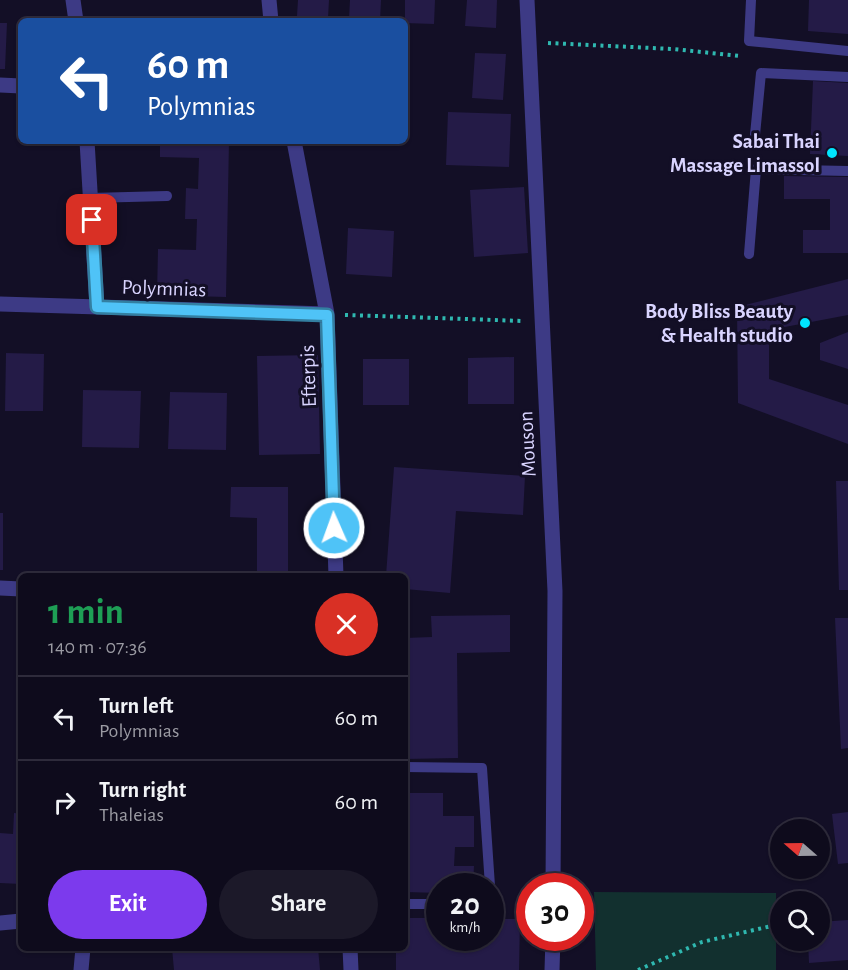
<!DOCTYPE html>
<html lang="en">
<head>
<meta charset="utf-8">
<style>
	body { margin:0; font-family:"Alegreya Sans",sans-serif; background:#1c1929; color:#f1f3f6; height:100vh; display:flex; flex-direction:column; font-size:22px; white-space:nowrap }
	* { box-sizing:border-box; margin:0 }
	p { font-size:20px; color:#9b9ba3 }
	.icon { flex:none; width:33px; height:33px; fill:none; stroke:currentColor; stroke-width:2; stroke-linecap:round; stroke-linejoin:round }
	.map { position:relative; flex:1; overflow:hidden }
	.drawer { position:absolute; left:18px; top:573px; width:390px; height:378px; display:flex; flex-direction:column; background:#0e0b1c; border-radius:9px; box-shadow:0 2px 4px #0004,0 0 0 2px #2e2b3b }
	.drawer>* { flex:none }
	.hud { position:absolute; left:18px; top:18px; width:390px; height:126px; border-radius:9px; box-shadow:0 2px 4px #0004,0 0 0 2px #2e2b3b; background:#1a4fa0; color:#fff; overflow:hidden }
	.needle { width:39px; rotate:290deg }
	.tools { position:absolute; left:770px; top:819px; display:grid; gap:12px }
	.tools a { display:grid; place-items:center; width:60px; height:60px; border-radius:50%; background:#0e0b1c; box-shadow:0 2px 4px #0004,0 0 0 2px #2e2b3b; font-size:30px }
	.speed { position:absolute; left:426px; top:873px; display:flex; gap:12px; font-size:30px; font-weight:700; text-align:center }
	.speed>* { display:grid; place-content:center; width:78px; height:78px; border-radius:50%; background:#0e0b1c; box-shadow:0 2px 4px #0004,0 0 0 2px #2e2b3b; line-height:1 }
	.speed small { font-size:15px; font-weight:400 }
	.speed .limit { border:9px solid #d22; background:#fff; color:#111 }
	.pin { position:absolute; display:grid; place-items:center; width:51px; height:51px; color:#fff; margin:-26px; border-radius:12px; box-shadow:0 3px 9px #0006 }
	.me { position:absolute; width:66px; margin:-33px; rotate:358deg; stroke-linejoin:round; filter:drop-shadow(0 0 4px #0008) }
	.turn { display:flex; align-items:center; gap:21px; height:126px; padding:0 30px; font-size:27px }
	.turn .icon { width:78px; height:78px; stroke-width:2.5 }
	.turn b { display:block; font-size:42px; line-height:51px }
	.round { display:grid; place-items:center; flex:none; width:63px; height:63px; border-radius:32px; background:#1c1929 }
	.head { display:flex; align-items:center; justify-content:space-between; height:102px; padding:0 30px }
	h1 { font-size:36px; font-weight:700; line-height:45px; color:#1e9e55 }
	.primary-button { display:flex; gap:12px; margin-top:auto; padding:12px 30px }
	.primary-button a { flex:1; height:69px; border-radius:36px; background:#7c3aed; color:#fff; font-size:24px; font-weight:700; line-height:69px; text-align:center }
	.primary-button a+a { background:#1c1929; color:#f1f3f6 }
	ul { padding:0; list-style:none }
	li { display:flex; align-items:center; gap:18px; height:84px; padding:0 30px; border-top:2px solid #2e2b3b }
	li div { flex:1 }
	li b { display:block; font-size:22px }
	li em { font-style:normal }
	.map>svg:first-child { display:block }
</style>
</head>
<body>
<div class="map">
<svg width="848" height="970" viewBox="0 0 848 970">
	<rect width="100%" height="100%" fill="#130f26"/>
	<path fill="#12302f" d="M594,892l182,1v77h-180z"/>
	<path fill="#241b47" d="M298,0h31l-1,18 -31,-2z
		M350,0h31l-1,21 -31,-2z
		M405,0h30l-1,24 -29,-1z
		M467,0h30l-1,28 -31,-2z
		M809,0h39v34l-40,-3z
		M0,23h7l-2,46h-5z
		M475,53l31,1 -3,46 -31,-2z
		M813,81l35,2v73l-38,-2z
		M448,112l63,2 -2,53 -63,-2z
		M160,141h69l-3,156 -69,-2 1,-46 38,1 1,-31h-12l1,-31 12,1 1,-31 -39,-1z
		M784,176l64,1v76h-45v-23h27v-31h-46z
		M524,187l4,66 -54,4 -4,-67z
		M348,228l46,3 -2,46 -46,-3z
		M848,279v36l-79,15v49l79,26v39l-110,-41 -1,-96z
		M848,332v37l-28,-9v-17z
		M6,353l38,1 -1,57h-38z
		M318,355l2,99 -61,1 -2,-99z
		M514,357v47h-46v-46z
		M363,359h46v46h-46z
		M83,390l58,1 -2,57 -57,-1z
		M170,392l57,1 -1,57 -58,-1z
		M394,467l131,9 -2,39 -67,-4 -6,82 -45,-4v-13h-19z
		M836,481h12v109h-9z
		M231,487h57v84h-31v-53l-27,-1z
		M0,513h3v57h-3z
		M510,615v37l-53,1 1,105 -53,1v-121l27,-1 -1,-21z
		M835,618h13v130l-7,1z
		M405,793h38v23h31v31h-19l-1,19h20l-1,20h-33v7l-35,-1z
		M848,812v51l-10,1 -6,-50z
		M14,813l7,1v70l-21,-1v-50l13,1z
		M405,918h35v20h50v-19h30l-1,51h-123v-22h9z
		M848,920v40l-39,3 -1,-23h11v-18z
		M172,948h146l2,22h-146z"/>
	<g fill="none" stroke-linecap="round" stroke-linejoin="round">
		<path stroke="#2fb8b0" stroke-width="4" stroke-dasharray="3 4.5" stroke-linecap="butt" d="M548,43l125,6 67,7
			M345,315l179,6
			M638,970l64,-28 78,-18"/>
		<path stroke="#3d3a85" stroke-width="10" d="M751,0l-2,41 99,10
			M754,145l7,-72 87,4
			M90,198l77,-2
			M749,254l7,-85 92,2
			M405,767l77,1 8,118
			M490,893v9
			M405,904h35"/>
		<path stroke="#3d3a85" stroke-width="15" d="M73,0l3,21
			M269,0l2,21
			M527,0l28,591 -2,295
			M0,85l21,1
			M87,141l10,166
			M294,141l33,173 9,262
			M0,304l327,10
			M0,588l21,1
			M0,923l21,-2
			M350,948l1,22
			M81,970l2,-22
			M552,970l1,-32"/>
	</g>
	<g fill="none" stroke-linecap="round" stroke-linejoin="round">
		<defs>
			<path id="route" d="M92,220l5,87 230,8 7,213"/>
		</defs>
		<use href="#route" stroke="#337fa1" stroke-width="15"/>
		<use href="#route" stroke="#4fc3f7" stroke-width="10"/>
	</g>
	<g fill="#00e5ff" stroke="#130f26" stroke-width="2">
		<circle cx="832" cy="153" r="6"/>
		<circle cx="805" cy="323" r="6"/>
	</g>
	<g text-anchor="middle" stroke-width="6" stroke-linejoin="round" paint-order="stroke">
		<g font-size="21" font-weight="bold" fill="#d9d4ff" stroke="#130f26" text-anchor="end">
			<text x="820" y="148">Sabai Thai<tspan x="820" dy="24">Massage Limassol</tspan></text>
			<text x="793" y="318">Body Bliss Beauty<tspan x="793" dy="24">&amp; Health studio</tspan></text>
		</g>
		<g font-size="21" fill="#d9d4ff" stroke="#130f26">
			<text transform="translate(164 288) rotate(2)" y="7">Polymnias</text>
			<text transform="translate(308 376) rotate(-92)" y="7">Efterpis</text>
			<text transform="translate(527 444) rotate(-93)" y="7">Mouson</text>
		</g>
	</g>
</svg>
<div class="tools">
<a><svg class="needle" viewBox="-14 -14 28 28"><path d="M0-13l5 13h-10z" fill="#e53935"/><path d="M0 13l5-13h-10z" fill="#9b9ba3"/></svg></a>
<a><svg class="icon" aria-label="search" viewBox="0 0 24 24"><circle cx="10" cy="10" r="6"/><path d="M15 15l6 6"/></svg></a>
</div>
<div class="speed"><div>20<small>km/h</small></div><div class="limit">30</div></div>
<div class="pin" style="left:92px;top:220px;background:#d93025"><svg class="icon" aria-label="arrive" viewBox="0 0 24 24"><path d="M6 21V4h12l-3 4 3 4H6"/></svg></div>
<svg class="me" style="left:334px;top:528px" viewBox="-20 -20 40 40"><circle r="17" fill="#4fc3f7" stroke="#fff" stroke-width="3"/><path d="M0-11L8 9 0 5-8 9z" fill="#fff"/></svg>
<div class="hud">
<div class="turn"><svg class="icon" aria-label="left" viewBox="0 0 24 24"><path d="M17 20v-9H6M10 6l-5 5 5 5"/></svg><div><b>60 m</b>Polymnias</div></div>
</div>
<section class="drawer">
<div class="head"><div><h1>1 min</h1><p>140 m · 07:36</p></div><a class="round" style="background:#d93025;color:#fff"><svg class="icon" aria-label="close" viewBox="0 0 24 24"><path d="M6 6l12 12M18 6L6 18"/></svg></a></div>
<ul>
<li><svg class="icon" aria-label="left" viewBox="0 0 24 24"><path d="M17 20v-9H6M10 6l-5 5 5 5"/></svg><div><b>Turn left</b><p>Polymnias</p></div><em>60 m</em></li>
<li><svg class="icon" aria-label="right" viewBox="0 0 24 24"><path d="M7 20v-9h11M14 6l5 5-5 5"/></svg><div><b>Turn right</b><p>Thaleias</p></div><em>60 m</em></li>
</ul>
<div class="primary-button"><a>Exit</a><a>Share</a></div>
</section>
</div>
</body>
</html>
